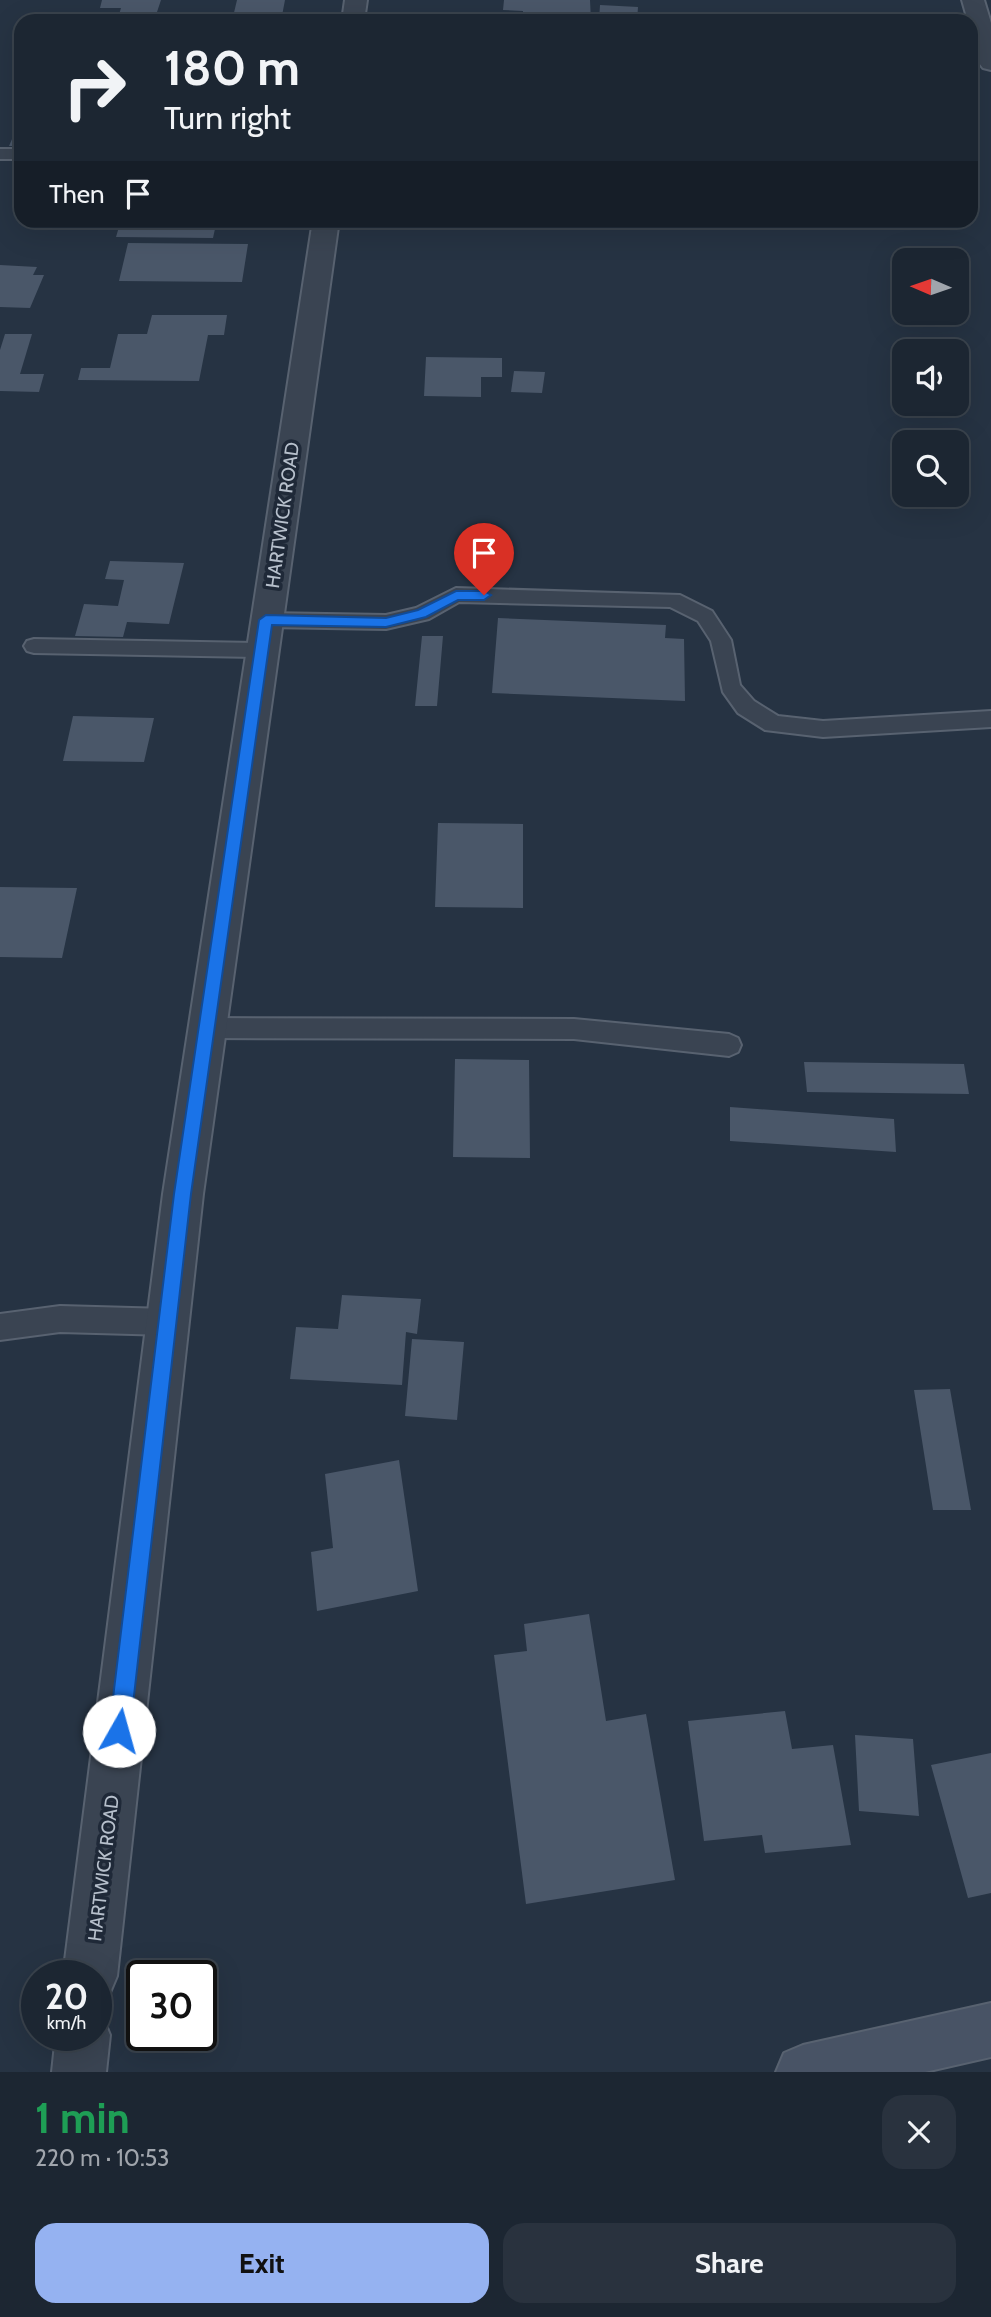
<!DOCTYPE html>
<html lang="en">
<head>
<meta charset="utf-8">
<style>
	body { margin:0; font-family:Cabin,sans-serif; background:#29323e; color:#f1f3f6; height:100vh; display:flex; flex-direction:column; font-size:26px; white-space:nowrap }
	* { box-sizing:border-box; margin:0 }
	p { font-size:23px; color:#a0a5ac }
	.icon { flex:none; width:38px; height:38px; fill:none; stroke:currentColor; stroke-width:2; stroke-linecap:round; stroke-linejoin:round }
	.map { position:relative; height:2072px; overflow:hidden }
	.drawer { display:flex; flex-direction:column; background:#1c2632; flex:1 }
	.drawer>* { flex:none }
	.guide { position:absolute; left:14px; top:14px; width:964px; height:214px; border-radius:21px; box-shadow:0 7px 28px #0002,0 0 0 2px #3a434d; background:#1c2632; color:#f1f3f6; overflow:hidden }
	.needle { width:46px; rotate:272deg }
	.fabs { position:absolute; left:892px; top:248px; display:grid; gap:14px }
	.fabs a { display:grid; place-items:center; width:77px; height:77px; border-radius:14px; background:#1c2632; box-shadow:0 7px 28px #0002,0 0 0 2px #3a434d; font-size:35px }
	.speed { position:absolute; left:21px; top:1960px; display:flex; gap:14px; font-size:35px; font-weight:700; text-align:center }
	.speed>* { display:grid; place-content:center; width:91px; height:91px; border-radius:50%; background:#1c2632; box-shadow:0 7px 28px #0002,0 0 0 2px #3a434d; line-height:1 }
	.speed small { font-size:18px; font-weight:400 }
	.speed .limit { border:4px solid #111; border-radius:10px; background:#fff; color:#111 }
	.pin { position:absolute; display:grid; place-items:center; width:60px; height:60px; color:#fff; margin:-72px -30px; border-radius:50% 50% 50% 0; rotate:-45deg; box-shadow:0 0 7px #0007 }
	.pin .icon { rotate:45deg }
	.me { position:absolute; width:77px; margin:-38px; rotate:7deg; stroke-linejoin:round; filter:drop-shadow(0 0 5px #0008) }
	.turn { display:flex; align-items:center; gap:24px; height:147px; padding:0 35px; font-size:32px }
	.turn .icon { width:91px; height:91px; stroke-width:2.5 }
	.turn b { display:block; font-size:49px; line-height:60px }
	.then { display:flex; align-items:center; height:66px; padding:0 35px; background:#0003; gap:14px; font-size:26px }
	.round { display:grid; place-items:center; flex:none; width:74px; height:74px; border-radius:21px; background:#29323e }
	.summary { display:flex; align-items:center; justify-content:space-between; height:119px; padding:0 35px }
	h1 { font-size:42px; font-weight:800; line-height:52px; color:#1e9e55 }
	.cta { display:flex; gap:14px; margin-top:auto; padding:14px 35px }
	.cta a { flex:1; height:80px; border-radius:21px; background:#95b2f1; color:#111; font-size:28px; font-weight:800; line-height:80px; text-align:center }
	.cta a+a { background:#29323e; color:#f1f3f6 }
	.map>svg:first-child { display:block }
</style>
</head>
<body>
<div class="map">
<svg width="991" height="2072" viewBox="0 0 991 2072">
	<rect width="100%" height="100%" fill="#263343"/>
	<path fill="#4a5769" d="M102,0h59l-7,21h-37l4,-13h-21z
		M237,0h48l-4,21h-49z
		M504,0h86l1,21h-68v-10l-20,-1z
		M600,5l38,2 -1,14 -38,-1z
		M16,130h5v16h-12z
		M121,220h96l-4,18 -97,-1z
		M128,243l120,1 -6,38 -123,-1z
		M0,265l37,2 -4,8h11l-14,33 -30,-1z
		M152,315h75l-3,20h-16l-9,46 -121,-1 3,-12h29l8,-34h29z
		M5,334h27l-12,40h24l-5,18 -39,-1v-41z
		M426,357l76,1v19h-21v20l-57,-1z
		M514,371l31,1 -3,21 -31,-1z
		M110,561l74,2 -15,61 -42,-2 -4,15 -48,-1 9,-32 34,2 6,-26 -19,-1z
		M498,618l168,7 -1,13 19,1 1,62 -193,-8z
		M422,636h21l-6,70h-22z
		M73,716l81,2 -10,44 -81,-1z
		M438,823l85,1v84l-88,-1z
		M0,887l77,1 -15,70 -62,-1z
		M455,1059l74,1 1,98 -77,-1z
		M804,1062l160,2 5,30 -162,-2z
		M730,1107l164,12 2,33 -166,-11z
		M342,1295l79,4 -4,35 -11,-2 -4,53 -112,-6 6,-52 42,2z
		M412,1339l52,3 -7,78 -52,-4z
		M950,1389l21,121h-38l-19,-120z
		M399,1460l19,131 -101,20 -6,-59 22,-4 -8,-74z
		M589,1614l17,107 40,-7 29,166 -149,24 -32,-249 33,-4 -3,-27z
		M785,1711l7,38 41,-4 18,100 -86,8 -3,-18 -58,6 -16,-120z
		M855,1735l58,4 6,77 -60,-5z
		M991,1753v140l-23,5 -37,-133z"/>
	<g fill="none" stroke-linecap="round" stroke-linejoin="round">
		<defs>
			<path id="lane" d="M0,149h21v10h-21z
				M456,588l224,7 32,16 19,29 9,45 14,16 24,15 45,5 168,-10v16l-168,10 -58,-7 -27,-17 -15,-21 -12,-51 -13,-20 -28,-14 -211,-5 -30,17 -43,10 -120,-2 -10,-7 10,-7 120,2 30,-7z
				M34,639l227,4 7,2 3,5 -3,5 -7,2 -227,-4 -7,-2 -3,-5 3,-5z
				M207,1018l367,1 155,15 9,4 3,7 -3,7 -9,4 -155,-17 -367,-1 -9,-3 -3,-7 3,-7z
				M60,1306l108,3 10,4 4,9 -4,9 -10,4 -108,-3 -60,8v-26z"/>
			<path id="street" d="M345,0h22l-3,21h-22z
				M962,0h22l7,23v47l-8,-2 -4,-5 -8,-42h-3z
				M313,220h26l-136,974 -86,782 -8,19 -13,5v-24h-33l100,-782z
				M96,2013l6,3 8,19 -4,37h-54l4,-37h40z"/>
			<path id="secondary" d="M991,2003v54l-66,15h-149l8,-19 19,-8z"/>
		</defs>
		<use href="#lane" stroke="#586270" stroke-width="4"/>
		<use href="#street" stroke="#586270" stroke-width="4"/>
		<use href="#secondary" stroke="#586270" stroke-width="4"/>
		<use href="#lane" fill="#3a4452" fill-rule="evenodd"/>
		<use href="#street" fill="#3a4452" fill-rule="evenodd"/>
		<use href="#secondary" fill="#485365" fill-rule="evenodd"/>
	</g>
	<path fill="#1a73e8" stroke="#114b97" stroke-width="2" d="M456,591h28l7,4 -7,5h-26l-32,17 -40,10 -114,-2 -81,569 -61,537 -3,7 -8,3 -7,-3 -3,-7 65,-537 85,-574 7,-5 120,3 32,-8z"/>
	<g text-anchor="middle" stroke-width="7" stroke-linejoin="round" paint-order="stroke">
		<g font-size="19" fill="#b7c0cc" stroke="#1f2938">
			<text transform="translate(282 515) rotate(-82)" y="7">HARTWICK ROAD</text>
			<text transform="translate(103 1868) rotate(-83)" y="7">HARTWICK ROAD</text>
		</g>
	</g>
</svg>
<div class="fabs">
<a><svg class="needle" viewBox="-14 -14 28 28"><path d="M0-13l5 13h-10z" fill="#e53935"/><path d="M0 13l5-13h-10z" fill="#a0a5ac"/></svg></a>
<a><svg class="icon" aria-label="sound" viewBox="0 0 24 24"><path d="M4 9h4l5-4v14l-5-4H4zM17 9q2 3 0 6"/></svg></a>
<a><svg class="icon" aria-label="search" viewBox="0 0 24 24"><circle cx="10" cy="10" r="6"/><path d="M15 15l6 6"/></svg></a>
</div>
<div class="speed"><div>20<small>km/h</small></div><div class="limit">30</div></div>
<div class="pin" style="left:484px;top:595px;background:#d93025"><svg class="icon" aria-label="arrive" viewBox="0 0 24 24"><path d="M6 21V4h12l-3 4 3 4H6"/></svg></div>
<svg class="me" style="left:119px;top:1731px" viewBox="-20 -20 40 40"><circle r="19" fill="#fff"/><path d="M0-13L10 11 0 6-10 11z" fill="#1a73e8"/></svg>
<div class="guide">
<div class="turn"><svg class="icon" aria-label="right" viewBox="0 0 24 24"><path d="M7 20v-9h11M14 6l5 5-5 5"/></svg><div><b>180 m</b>Turn right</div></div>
<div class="then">Then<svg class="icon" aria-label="arrive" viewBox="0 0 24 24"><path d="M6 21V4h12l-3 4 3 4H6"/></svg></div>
</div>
</div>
<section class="drawer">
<div class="summary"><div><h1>1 min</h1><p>220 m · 10:53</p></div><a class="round"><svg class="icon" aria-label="close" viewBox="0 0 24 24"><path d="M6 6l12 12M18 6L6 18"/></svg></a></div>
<div class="cta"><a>Exit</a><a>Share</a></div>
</section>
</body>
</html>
